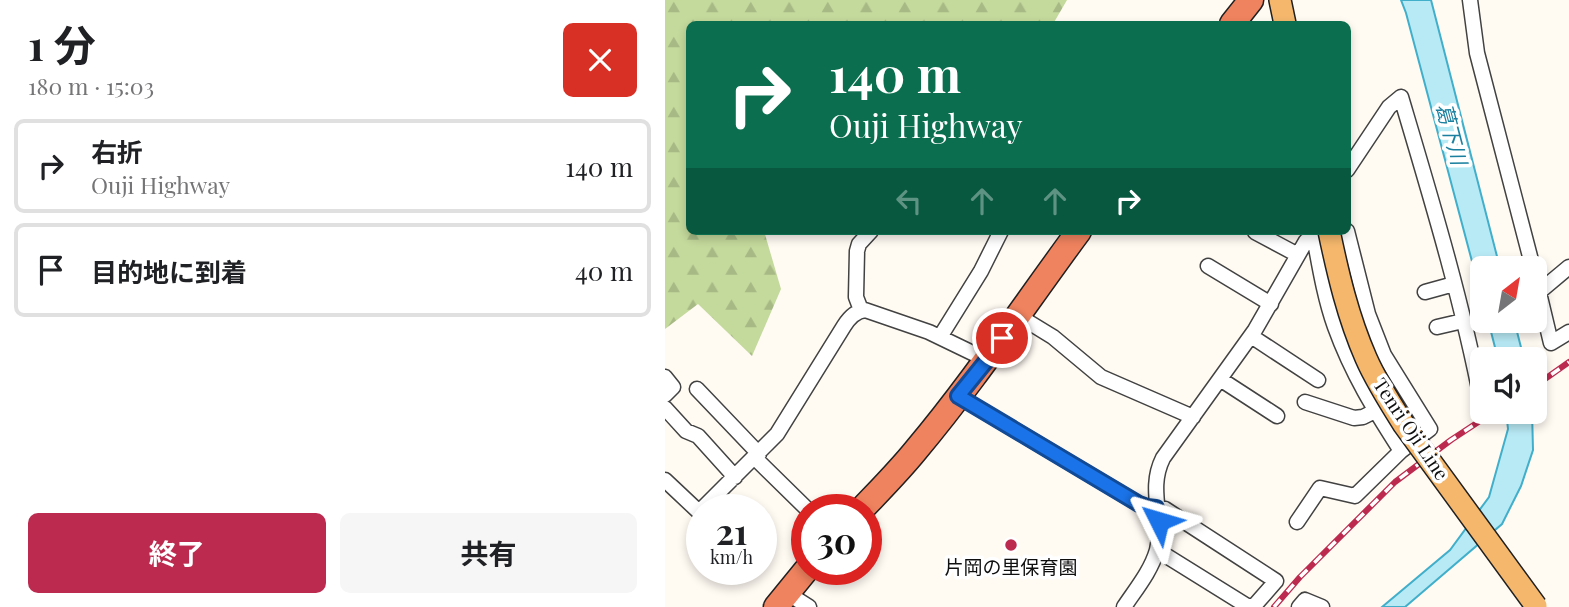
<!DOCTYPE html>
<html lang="ja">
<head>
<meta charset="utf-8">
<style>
	body { margin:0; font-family:"Playfair Display","Noto Sans JP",serif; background:#f6f6f6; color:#202124; height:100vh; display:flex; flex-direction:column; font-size:26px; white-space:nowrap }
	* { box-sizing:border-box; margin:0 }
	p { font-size:23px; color:#757577 }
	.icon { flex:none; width:38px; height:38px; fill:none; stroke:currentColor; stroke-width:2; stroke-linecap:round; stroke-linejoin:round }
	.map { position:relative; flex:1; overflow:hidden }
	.panel { display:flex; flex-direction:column; background:#fff; width:665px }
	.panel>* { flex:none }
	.top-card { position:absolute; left:21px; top:21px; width:665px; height:214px; border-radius:10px; box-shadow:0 4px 10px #0003; background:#0b6e4f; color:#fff; overflow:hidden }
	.needle { width:46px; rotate:31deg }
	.tools { position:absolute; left:805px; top:256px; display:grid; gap:14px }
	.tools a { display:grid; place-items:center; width:77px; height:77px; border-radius:10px; background:#fff; box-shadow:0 4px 10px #0003; font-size:35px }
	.speed { position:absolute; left:21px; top:494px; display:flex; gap:14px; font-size:35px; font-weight:700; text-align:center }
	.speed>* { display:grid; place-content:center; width:91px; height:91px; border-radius:50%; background:#fff; box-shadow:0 4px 10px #0003; line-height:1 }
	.speed small { font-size:18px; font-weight:400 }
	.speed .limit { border:10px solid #d22; background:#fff; color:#111 }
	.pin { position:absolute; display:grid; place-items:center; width:60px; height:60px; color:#fff; margin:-30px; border:4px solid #fff; border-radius:50%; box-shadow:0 2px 7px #0007 }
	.me { position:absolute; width:77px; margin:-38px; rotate:310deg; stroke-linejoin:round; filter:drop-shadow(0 0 5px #0008) }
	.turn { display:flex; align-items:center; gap:24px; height:147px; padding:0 28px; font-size:32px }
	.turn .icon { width:91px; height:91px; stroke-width:2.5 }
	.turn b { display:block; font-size:49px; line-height:60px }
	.lanes { display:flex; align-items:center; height:66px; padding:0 28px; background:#0003; justify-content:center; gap:35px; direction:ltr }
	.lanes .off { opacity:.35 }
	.round { display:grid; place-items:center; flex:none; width:74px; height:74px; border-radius:10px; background:#f6f6f6 }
	.headline { display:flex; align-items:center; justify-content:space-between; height:119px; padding:0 28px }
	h1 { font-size:42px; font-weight:700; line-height:52px }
	.button { display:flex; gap:14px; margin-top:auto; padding:14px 28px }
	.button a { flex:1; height:80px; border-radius:10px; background:#bc2a4f; color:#fff; font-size:28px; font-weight:700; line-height:80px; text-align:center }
	.button a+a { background:#f6f6f6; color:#202124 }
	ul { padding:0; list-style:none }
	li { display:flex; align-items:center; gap:21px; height:94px; margin:0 14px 10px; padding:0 14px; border:4px solid #e0e0e0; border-radius:10px }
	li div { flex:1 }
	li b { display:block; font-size:26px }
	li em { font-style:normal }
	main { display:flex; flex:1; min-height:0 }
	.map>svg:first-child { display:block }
</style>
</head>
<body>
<main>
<section class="panel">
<div class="headline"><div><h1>1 分</h1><p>180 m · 15:03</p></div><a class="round" style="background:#d93025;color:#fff"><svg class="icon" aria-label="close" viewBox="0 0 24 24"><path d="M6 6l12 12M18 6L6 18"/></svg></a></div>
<ul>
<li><svg class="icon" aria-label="right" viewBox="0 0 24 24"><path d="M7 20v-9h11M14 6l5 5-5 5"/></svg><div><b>右折</b><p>Ouji Highway</p></div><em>140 m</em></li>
<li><svg class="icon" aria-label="arrive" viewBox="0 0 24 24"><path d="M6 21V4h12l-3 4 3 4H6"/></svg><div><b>目的地に到着</b></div><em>40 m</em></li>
</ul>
<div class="button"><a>終了</a><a>共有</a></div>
</section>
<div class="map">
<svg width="904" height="607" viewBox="0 0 904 607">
	<defs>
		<pattern id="forest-firs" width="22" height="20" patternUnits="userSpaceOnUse" patternTransform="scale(1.75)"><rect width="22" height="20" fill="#c4d99c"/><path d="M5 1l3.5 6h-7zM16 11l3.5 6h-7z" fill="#a7b985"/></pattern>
	</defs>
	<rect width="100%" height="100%" fill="#fffaf2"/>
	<path fill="url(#forest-firs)" d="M0,0h402l-14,24h-364v207h75l17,58 -29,67 -54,-52 -33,25z"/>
	<path fill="#b8eaf5" stroke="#41afca" stroke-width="2" d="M736,0h30l69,268h-18v31l-76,-286z
		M823,320h26l10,39h-26z
		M841,411h26l1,39 -12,36 -19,38 -97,83h-23l68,-57 39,-53 19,-68z"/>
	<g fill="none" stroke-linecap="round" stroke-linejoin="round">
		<defs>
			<path id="street" d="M805,0l7,53 56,215
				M682,170l42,-63 12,-10c30,101 61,203 81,307
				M648,231c6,32 11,65 22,96 17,47 39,82 66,124
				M590,232l43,23
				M543,266l63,38
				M870,276l16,67 18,-11
				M760,292l29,-8
				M874,292l30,-25
				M196,310l-5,-13 1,-46 2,-7 12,-13
				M352,315l36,22 48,40 92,40
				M772,327l26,-6
				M586,336l67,44
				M275,337l41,-66 20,-40
				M0,377l8,10 -8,8
				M555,379l57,37
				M32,389l62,65
				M293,396l181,108 8,3 18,2 111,72 -22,25h-7l-90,-56
				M640,402l49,16 9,-1 12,-6
				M0,408l21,23 12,5 37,41
				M90,458l52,51
				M0,480l34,32 3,-2
				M37,509l75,-75 67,-108c5,-8 12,-15 21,-16l64,22 58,28
				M632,522l23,-34 35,8 46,-45 29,-22 -46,-74 -16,-41 -21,-83
				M122,593l22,14
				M459,607c12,-18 27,-36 33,-57 8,-32 -10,-60 6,-92l92,-128 51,-89 32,-10
				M634,607l6,-7 17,7"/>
			<path id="primary" d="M615,0l5,24"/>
			<path id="highway" d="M567,24l19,-24
				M197,509c18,-19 37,-38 54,-59 58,-69 109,-146 163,-219
				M111,607l31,-38"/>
		</defs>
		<use href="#street" stroke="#424242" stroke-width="17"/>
		<use href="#primary" stroke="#202020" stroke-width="24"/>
		<use href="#highway" stroke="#202020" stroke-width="27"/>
		<use href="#street" stroke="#fff" stroke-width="14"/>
		<use href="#primary" stroke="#f4b76c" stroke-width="21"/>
		<use href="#highway" stroke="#f0835f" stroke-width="24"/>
		<defs>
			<path id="rail" d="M870,386l34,-24
				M609,607l26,-30 95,-95 56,-42 44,-29"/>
		</defs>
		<use href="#rail" stroke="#bc2a4f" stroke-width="6"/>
		<use href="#rail" stroke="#fff" stroke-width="3.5" stroke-dasharray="10" stroke-linecap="butt"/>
		<defs>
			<path id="primary-bridge" d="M664,231c9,43 19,86 37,127 10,23 24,45 38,67l132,181"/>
		</defs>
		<use href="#primary-bridge" stroke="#202020" stroke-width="24" stroke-linecap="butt"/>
		<use href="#primary-bridge" stroke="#f4b76c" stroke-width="21"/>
	</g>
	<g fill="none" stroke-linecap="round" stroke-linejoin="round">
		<defs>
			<path id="route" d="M337,338l-15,22 -29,36 181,108 8,3 9,1 3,13"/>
		</defs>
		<use href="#route" stroke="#114b97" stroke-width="18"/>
		<use href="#route" stroke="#1a73e8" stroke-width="12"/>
	</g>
	<circle fill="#bc2a4f" stroke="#fff" stroke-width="2.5" cx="346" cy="545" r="7"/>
	<g text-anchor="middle" stroke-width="7" stroke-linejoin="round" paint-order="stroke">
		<g font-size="19" fill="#0f0f0f" stroke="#fff">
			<text transform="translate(746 429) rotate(56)" y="7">Tenri Oji Line</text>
		</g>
		<g font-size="19" fill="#0f0f0f" stroke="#fff">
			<text x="346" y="574">片岡の里保育園</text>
		</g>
		<g font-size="21" font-style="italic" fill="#1b809f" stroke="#fff">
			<text transform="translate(786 134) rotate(75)" y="7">葛下川</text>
		</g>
	</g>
</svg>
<div class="tools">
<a><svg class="needle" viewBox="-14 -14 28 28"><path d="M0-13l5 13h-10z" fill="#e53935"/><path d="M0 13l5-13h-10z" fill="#757577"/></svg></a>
<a><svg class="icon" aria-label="sound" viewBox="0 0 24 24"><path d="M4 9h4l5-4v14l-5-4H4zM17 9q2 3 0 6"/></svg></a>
</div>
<div class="speed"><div>21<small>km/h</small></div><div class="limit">30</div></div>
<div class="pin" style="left:337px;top:338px;background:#d93025"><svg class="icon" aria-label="arrive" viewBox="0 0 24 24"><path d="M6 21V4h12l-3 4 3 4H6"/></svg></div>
<svg class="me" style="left:494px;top:521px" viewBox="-20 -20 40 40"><path d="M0-17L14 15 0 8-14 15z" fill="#1a73e8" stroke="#fff" stroke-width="4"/></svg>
<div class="top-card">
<div class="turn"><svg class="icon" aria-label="right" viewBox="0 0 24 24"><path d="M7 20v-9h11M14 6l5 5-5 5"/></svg><div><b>140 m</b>Ouji Highway</div></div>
<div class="lanes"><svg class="icon off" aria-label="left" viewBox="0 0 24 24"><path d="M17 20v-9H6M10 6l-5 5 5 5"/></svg><svg class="icon off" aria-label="ahead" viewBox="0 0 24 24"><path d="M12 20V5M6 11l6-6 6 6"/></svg><svg class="icon off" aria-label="ahead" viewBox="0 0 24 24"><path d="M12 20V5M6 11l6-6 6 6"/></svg><svg class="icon" aria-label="right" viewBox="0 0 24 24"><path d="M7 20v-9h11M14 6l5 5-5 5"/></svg></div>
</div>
</div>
</main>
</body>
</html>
